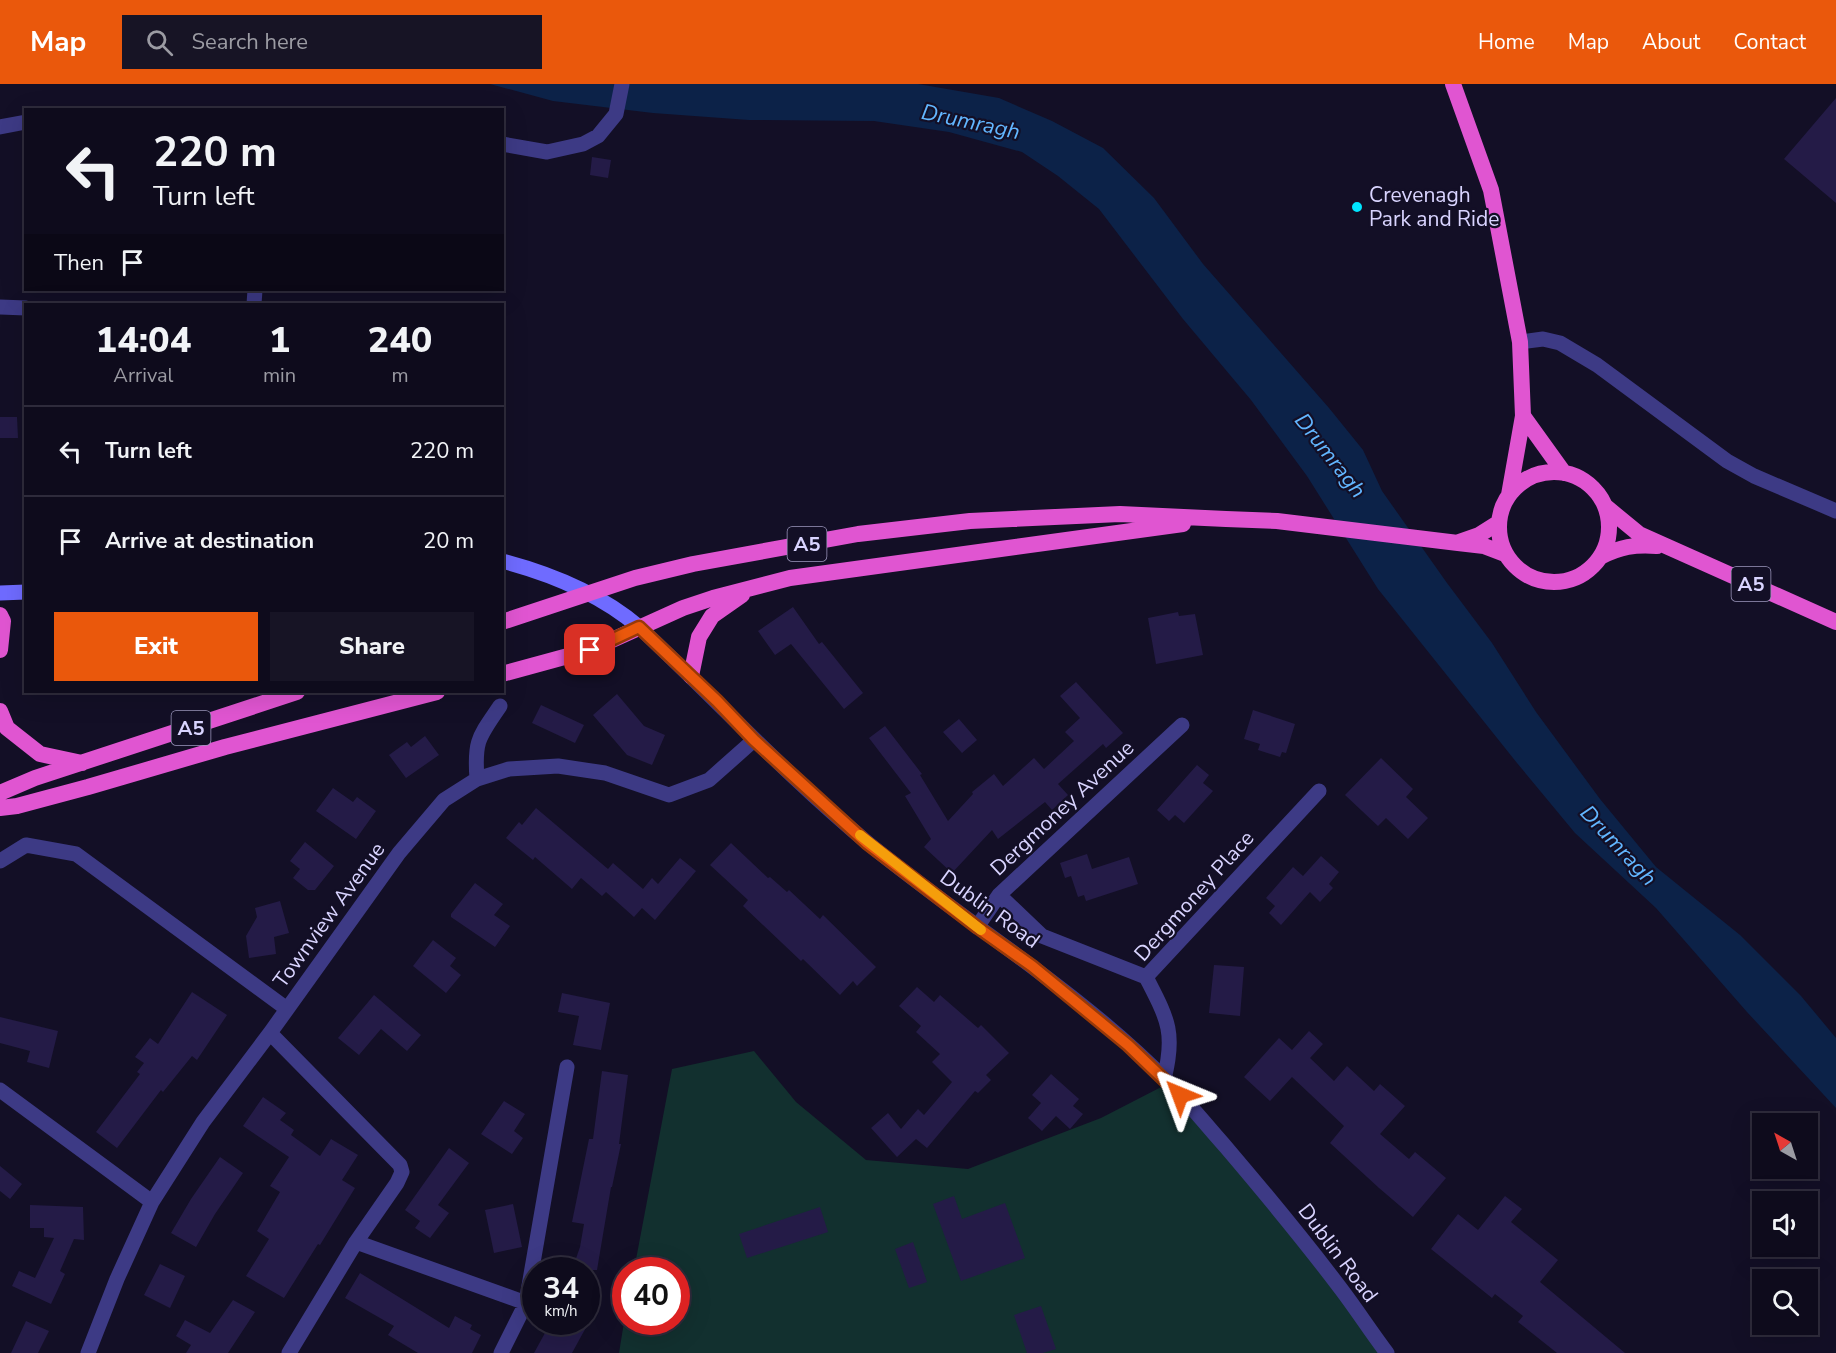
<!DOCTYPE html>
<html lang="en">
<head>
<meta charset="utf-8">
<style>
	body { margin:0; font-family:"Nunito Sans",sans-serif; background:#171425; color:#f1f3f6; height:100vh; display:flex; flex-direction:column; font-size:22px; white-space:nowrap }
	* { box-sizing:border-box; margin:0 }
	p { font-size:20px; color:#9b9ba3 }
	.icon { flex:none; width:33px; height:33px; fill:none; stroke:currentColor; stroke-width:2; stroke-linecap:round; stroke-linejoin:round }
	.map { position:relative; flex:1; overflow:hidden }
	.panel { position:absolute; left:24px; top:219px; width:480px; height:390px; display:flex; flex-direction:column; background:#0e0b1c; border-radius:0px; box-shadow:0 6px 24px #0002,0 0 0 2px #2e2b3b }
	.panel>* { flex:none }
	.hud { position:absolute; left:24px; top:24px; width:480px; height:183px; border-radius:0px; box-shadow:0 6px 24px #0002,0 0 0 2px #2e2b3b; background:#0e0b1c; color:#f1f3f6; overflow:hidden }
	.needle { width:39px; rotate:321deg }
	.controls { position:absolute; left:1752px; top:1029px; display:grid; gap:12px }
	.controls a { display:grid; place-items:center; width:66px; height:66px; border-radius:0px; background:#0e0b1c; box-shadow:0 6px 24px #0002,0 0 0 2px #2e2b3b; font-size:30px }
	.speed { position:absolute; left:522px; top:1173px; display:flex; gap:12px; font-size:30px; font-weight:700; text-align:center }
	.speed>* { display:grid; place-content:center; width:78px; height:78px; border-radius:50%; background:#0e0b1c; box-shadow:0 6px 24px #0002,0 0 0 2px #2e2b3b; line-height:1 }
	.speed small { font-size:15px; font-weight:400 }
	.speed .limit { border:9px solid #d22; background:#fff; color:#111 }
	.pin { position:absolute; display:grid; place-items:center; width:51px; height:51px; color:#fff; margin:-26px; border-radius:12px; box-shadow:0 3px 9px #0006 }
	.me { position:absolute; width:66px; margin:-33px; rotate:316deg; stroke-linejoin:round; filter:drop-shadow(0 0 4px #0008) }
	.turn { display:flex; align-items:center; gap:21px; height:126px; padding:0 30px; font-size:27px }
	.turn .icon { width:78px; height:78px; stroke-width:2.5 }
	.turn b { display:block; font-size:42px; line-height:51px }
	.then { display:flex; align-items:center; height:57px; padding:0 30px; background:#0003; gap:12px; font-size:22px }
	.eta { display:flex; justify-content:space-evenly; align-items:center; height:102px; text-align:center }
	.eta b { font-size:36px; font-weight:800; line-height:42px }
	.primary-button { display:flex; gap:12px; margin-top:auto; padding:12px 30px }
	.primary-button a { flex:1; height:69px; border-radius:0px; background:#ea580c; color:#fff; font-size:24px; font-weight:800; line-height:69px; text-align:center }
	.primary-button a+a { background:#171425; color:#f1f3f6 }
	ul { padding:0; list-style:none }
	li { display:flex; align-items:center; gap:18px; height:90px; padding:0 30px; border-top:2px solid #2e2b3b }
	li div { flex:1 }
	li b { display:block; font-size:22px }
	li em { font-style:normal }
	header { display:flex; align-items:center; gap:36px; box-sizing:border-box; height:84px; padding:0 30px; background:#ea580c; color:#fff }
	header strong { font-size:28px }
	nav { display:flex; gap:33px; margin-inline-start:auto; font-size:21px }
	.search { width:420px; height:54px; background:#171425; display:flex; align-items:center; gap:15px; box-sizing:border-box; padding:0 21px; border-radius:0px; color:#9b9ba3; font-size:22px }
	.map>svg:first-child { display:block }
</style>
</head>
<body>
<header>
<strong>Map</strong>
<div class="search"><svg class="icon" aria-label="search" viewBox="0 0 24 24"><circle cx="10" cy="10" r="6"/><path d="M15 15l6 6"/></svg>Search here</div>
<nav><a>Home</a><a>Map</a><a>About</a><a>Contact</a></nav>
</header>
<div class="map">
<svg width="1836" height="1269" viewBox="0 0 1836 1269">
	<rect width="100%" height="100%" fill="#130f26"/>
	<path fill="#12302f" d="M754,967l42,51 70,58 102,9 133,-51 68,-35 218,270h-768l6,-37 1,6h50v-52h-42l38,-201z"/>
	<path fill="#0c2248" d="M490,0h428l81,14 53,23 51,27 51,50 49,66 126,144 34,42 19,41 65,92 45,60 44,69 64,87 56,68 84,68 61,61 35,42v70l-89,-96 -91,-104 -81,-75 -58,-70 -139,-174 -71,-113 -56,-76 -68,-81 -84,-110 -41,-33 -36,-24 -73,-20 -75,-11 -125,-1 -96,-7 -100,-12z"/>
	<path fill="#241b47" d="M1836,14v105l-52,-44z
		M592,73l19,3 -3,18 -18,-3z
		M0,333h17l1,21h-18z
		M793,523l26,37 3,-2 41,51 -19,16 -53,-65 -16,11 -17,-24z
		M1178,528l1,4 16,-2 8,41 -47,9 -8,-46z
		M1076,598l47,51 -17,15 -3,-4 -45,40 10,11 -16,15 -7,-8 -47,37 -6,-9 -40,43 -28,-26 7,-8 -26,-43 6,-3 -42,-55 16,-12 37,48 -2,1 28,46 25,-27 -1,-2 22,-18 9,12 31,-28 10,11 30,-28 -9,-9 15,-14 -20,-22z
		M617,610l27,32 21,9 -13,30 -25,-10 -34,-40z
		M541,621l43,20 -9,18 -43,-20z
		M1253,626l42,14 -9,29 -4,-1 -2,5 -22,-7 2,-6 -16,-5z
		M959,635l18,21 -15,13 -19,-21z
		M425,652l14,19 -33,23 -17,-23 18,-13 4,5z
		M1381,674l32,31 -7,8 22,21 -20,21 -22,-21 -8,8 -33,-31z
		M1197,681l12,10 -6,8 10,8 -29,32 -9,-8 -6,6 -12,-11z
		M333,704l20,14 4,-5 19,14 -20,28 -40,-28z
		M536,724l72,61 5,-6 30,26 9,-11 6,6 22,-26 16,13 -41,49 -13,-12 -8,9 -28,-25 -4,4 -21,-18 -9,11 -37,-32 -2,3 -27,-22 13,-16 3,3z
		M305,758l29,24 -19,24h-7l-15,-12 7,-9 -10,-8z
		M731,759l37,35 2,-1 17,15 2,-2 31,29 3,-4 53,52 -19,19 -4,-5 -13,14 -37,-36 -2,2 -58,-55 5,-6 -38,-35z
		M1087,770l5,15 37,-12 9,27 -52,17 -2,-6 -6,2 -7,-21 -6,2 -5,-15z
		M1321,772l18,16 -10,12 4,4 -13,14 -10,-10 -29,33 -12,-12 6,-7 -9,-8 27,-31 10,9z
		M475,799l28,21 -9,11 16,11 -15,21 -44,-30v-3z
		M280,817l9,32 -15,4 2,17 -27,4 -3,-22 11,-19 -2,-9z
		M433,856l23,18 -6,8 11,9 -15,18 -33,-27z
		M1214,881l30,2 -4,49 -31,-3z
		M917,903l17,15 6,-7 38,33 3,-3 28,28 -23,22 5,5 -13,13 -3,-2 -48,57 -11,-9 -19,18 -26,-29 17,-15 13,16 17,-20 6,6 28,-33 -20,-20 8,-8 -24,-22 5,-6 -22,-20z
		M192,908l35,23 -30,45 -5,-4 -29,36 -2,-2 -44,58 -21,-16 44,-58 -3,-2 7,-9 -9,-6 15,-19 8,6z
		M562,909l48,10 -9,47 -28,-5 6,-29 -21,-4z
		M374,911l47,40 -14,16 -26,-22 -22,26 -21,-17z
		M0,933l58,14 -9,37 -22,-6 3,-11 -30,-8z
		M1309,947l14,13 -13,14 24,23 13,-15 27,25 6,-7 25,22 -25,28 29,25 6,-7 31,26 -33,39 -34,-29 -49,-45 14,-17 -52,-49 -22,24 -26,-24 35,-39 13,12z
		M602,987l26,4 -9,69h2l-9,43h-1l-14,83h-25l8,-23 4,-23 -12,-2 17,-83h4z
		M1051,990l28,25 -6,7 10,8 -13,15 -14,-13 -14,15 -14,-13 13,-15 -9,-8z
		M263,1013l23,16 -6,7 14,10 -3,5 29,21 11,-17 27,16 -16,25 13,8 -35,57 -2,-1 -34,54 -38,-22 23,-37 -12,-8 23,-39 -10,-6 19,-29 -46,-31z
		M504,1017l21,13 -11,17 9,7 -11,16 -31,-20z
		M449,1064l20,15 -31,42 11,8 -19,25 -15,-10 5,-7 -15,-11z
		M220,1073l23,16 -28,41 -19,33 -25,-14 20,-34z
		M0,1082l22,18 -12,15 -10,-8z
		M954,1112l8,23 43,-16 20,55 -64,23 -28,-77z
		M1505,1112l17,13 -11,13 47,38 -18,22 85,71h-68l-39,-31 5,-6 -28,-22 -3,4 -61,-49 27,-35 20,16z
		M513,1120l9,43 -28,6 -9,-43z
		M30,1121l53,2 1,33 -10,-1 -14,32 5,3 -14,30 -39,-18 7,-15 16,7 19,-40 -10,-1v-9h-14z
		M820,1123l8,25 -81,26 -8,-24z
		M913,1158l14,40 -18,6 -14,-39z
		M160,1180l25,12 -15,32 -26,-13z
		M360,1189l89,55 6,-12 17,9 -2,4 11,6 -9,18h-54l-30,-18 6,-9 -49,-28z
		M233,1216l22,12 -27,41h-42l5,-8 -15,-9 9,-16 25,13z
		M1041,1222l15,43 -13,4h-16l-13,-38z
		M26,1237l23,10 -11,22h-27z
		M551,1238h38l-17,31h-38z"/>
	<g fill="none" stroke-linecap="round" stroke-linejoin="round">
		<path stroke="#3d3a85" stroke-width="15" d="M0,43l26,-5
			M502,60l45,8 36,-8 15,-8 18,-22 6,-30
			M254,220l1,-14
			M0,223l26,1
			M1520,258l23,-3 17,4 37,22 130,96 27,15 82,35
			M477,695c-3,-39 2,-42 23,-73
			M0,777l26,-16 50,9 211,155
			M999,811l43,41 104,41
			M977,843l22,-32 183,-170
			M270,949l130,132 2,7 -5,11 -41,59 -67,111
			M1164,995c12,-47 3,-61 -18,-102l173,-186
			M0,1006l152,112
			M356,1158l170,61
			M88,1269l29,-74 35,-77 51,-80 67,-89 129,-180 45,-53 33,-21 32,-10 49,-3 47,7 64,22 40,-15 45,-40
			M501,1269l25,-50 41,-236"/>
		<path stroke="#3d3a85" stroke-width="15" d="M639,543c77,72 149,150 230,217 98,80 211,148 300,239 20,20 37,42 56,63 40,47 79,94 116,143 16,21 30,43 46,64"/>
		<path stroke="#6f6bff" stroke-width="15" d="M502,477c50,13 98,33 137,66
			M0,509l26,-1"/>
		<path stroke="#e055d1" stroke-width="16" d="M1453,0l38,106 29,152 3,74 -14,79
			M1523,332l41,57
			M1499 443a55 55 0 1 1 110 0a55 55 0 1 1-110 0Z
			M1605,422l34,28 197,88
			M1459,458l20,-7 19,-12
			M1600,473c20,-10 35,-13 57,-11
			M0,531l3,6 -3,29
			M502,538l133,-44 58,-14 165,-30 112,-13 150,-7 106,5 51,2 181,22 26,3 21,8
			M502,590l88,-24 93,-42 30,-10 77,-20 393,-54
			M691,592l8,-39 13,-21 30,-21
			M0,627l7,17 33,26 42,9
			M0,709l35,-15 262,-86
			M0,724l17,-2 71,-19 137,-40 212,-55"/>
	</g>
	<g fill="none" stroke-linecap="round" stroke-linejoin="round">
		<defs>
			<path id="route" d="M590,566l49,-23 78,74 37,39 113,103 110,84 55,39 96,79 52,50"/>
		</defs>
		<use href="#route" stroke="#983908" stroke-width="15"/>
		<use href="#route" stroke="#ea580c" stroke-width="10"/>
		<path stroke="#f59e0b" stroke-width="10" d="M860,751l121,95"/>
	</g>
	<circle fill="#00e5ff" stroke="#130f26" stroke-width="2" cx="1357" cy="123" r="6"/>
	<g text-anchor="middle" stroke-width="4.5" stroke-linejoin="round" paint-order="stroke">
		<g fill="#130f26" stroke="#9e99be" stroke-width="1.5">
			<rect x="787.5" y="443" width="39" height="34" rx="4.5"/>
			<rect x="1731.5" y="483" width="39" height="34" rx="4.5"/>
			<rect x="171.5" y="627" width="39" height="34" rx="4.5"/>
		</g>
		<g font-size="20" font-weight="bold" fill="#d9d4ff">
			<text x="807" y="467">A5</text>
			<text x="1751" y="507">A5</text>
			<text x="191" y="651">A5</text>
		</g>
		<g font-size="21" fill="#d9d4ff" stroke="#130f26" text-anchor="start">
			<text x="1369" y="118">Crevenagh<tspan x="1369" dy="24">Park and Ride</tspan></text>
		</g>
		<g font-size="21" fill="#d9d4ff" stroke="#130f26">
			<text transform="translate(1062 724) rotate(-43)" y="7">Dergmoney Avenue</text>
			<text transform="translate(1194 812) rotate(-48)" y="7">Dergmoney Place</text>
			<text transform="translate(990 825) rotate(36)" y="7">Dublin Road</text>
			<text transform="translate(329 831) rotate(-54)" y="7">Townview Avenue</text>
			<text transform="translate(1338 1169) rotate(53)" y="7">Dublin Road</text>
		</g>
		<g font-size="22" font-style="italic" fill="#62b6ff" stroke="#130f26">
			<text transform="translate(971 37) rotate(12)" y="8">Drumragh</text>
			<text transform="translate(1331 371) rotate(52)" y="8">Drumragh</text>
			<text transform="translate(1619 761) rotate(47)" y="8">Drumragh</text>
		</g>
	</g>
</svg>
<div class="controls">
<a><svg class="needle" viewBox="-14 -14 28 28"><path d="M0-13l5 13h-10z" fill="#e53935"/><path d="M0 13l5-13h-10z" fill="#9b9ba3"/></svg></a>
<a><svg class="icon" aria-label="sound" viewBox="0 0 24 24"><path d="M4 9h4l5-4v14l-5-4H4zM17 9q2 3 0 6"/></svg></a>
<a><svg class="icon" aria-label="search" viewBox="0 0 24 24"><circle cx="10" cy="10" r="6"/><path d="M15 15l6 6"/></svg></a>
</div>
<div class="speed"><div>34<small>km/h</small></div><div class="limit">40</div></div>
<div class="pin" style="left:590px;top:566px;background:#d93025"><svg class="icon" aria-label="arrive" viewBox="0 0 24 24"><path d="M6 21V4h12l-3 4 3 4H6"/></svg></div>
<svg class="me" style="left:1180px;top:1011px" viewBox="-20 -20 40 40"><path d="M0-17L14 15 0 8-14 15z" fill="#ea580c" stroke="#fff" stroke-width="4"/></svg>
<div class="hud">
<div class="turn"><svg class="icon" aria-label="left" viewBox="0 0 24 24"><path d="M17 20v-9H6M10 6l-5 5 5 5"/></svg><div><b>220 m</b>Turn left</div></div>
<div class="then">Then<svg class="icon" aria-label="arrive" viewBox="0 0 24 24"><path d="M6 21V4h12l-3 4 3 4H6"/></svg></div>
</div>
<section class="panel">
<div class="eta">
<div><b>14:04</b><p>Arrival</p></div>
<div><b>1</b><p>min</p></div>
<div><b>240</b><p>m</p></div>
</div>
<ul>
<li><svg class="icon" aria-label="left" viewBox="0 0 24 24"><path d="M17 20v-9H6M10 6l-5 5 5 5"/></svg><div><b>Turn left</b></div><em>220 m</em></li>
<li><svg class="icon" aria-label="arrive" viewBox="0 0 24 24"><path d="M6 21V4h12l-3 4 3 4H6"/></svg><div><b>Arrive at destination</b></div><em>20 m</em></li>
</ul>
<div class="primary-button"><a>Exit</a><a>Share</a></div>
</section>
</div>
</body>
</html>
